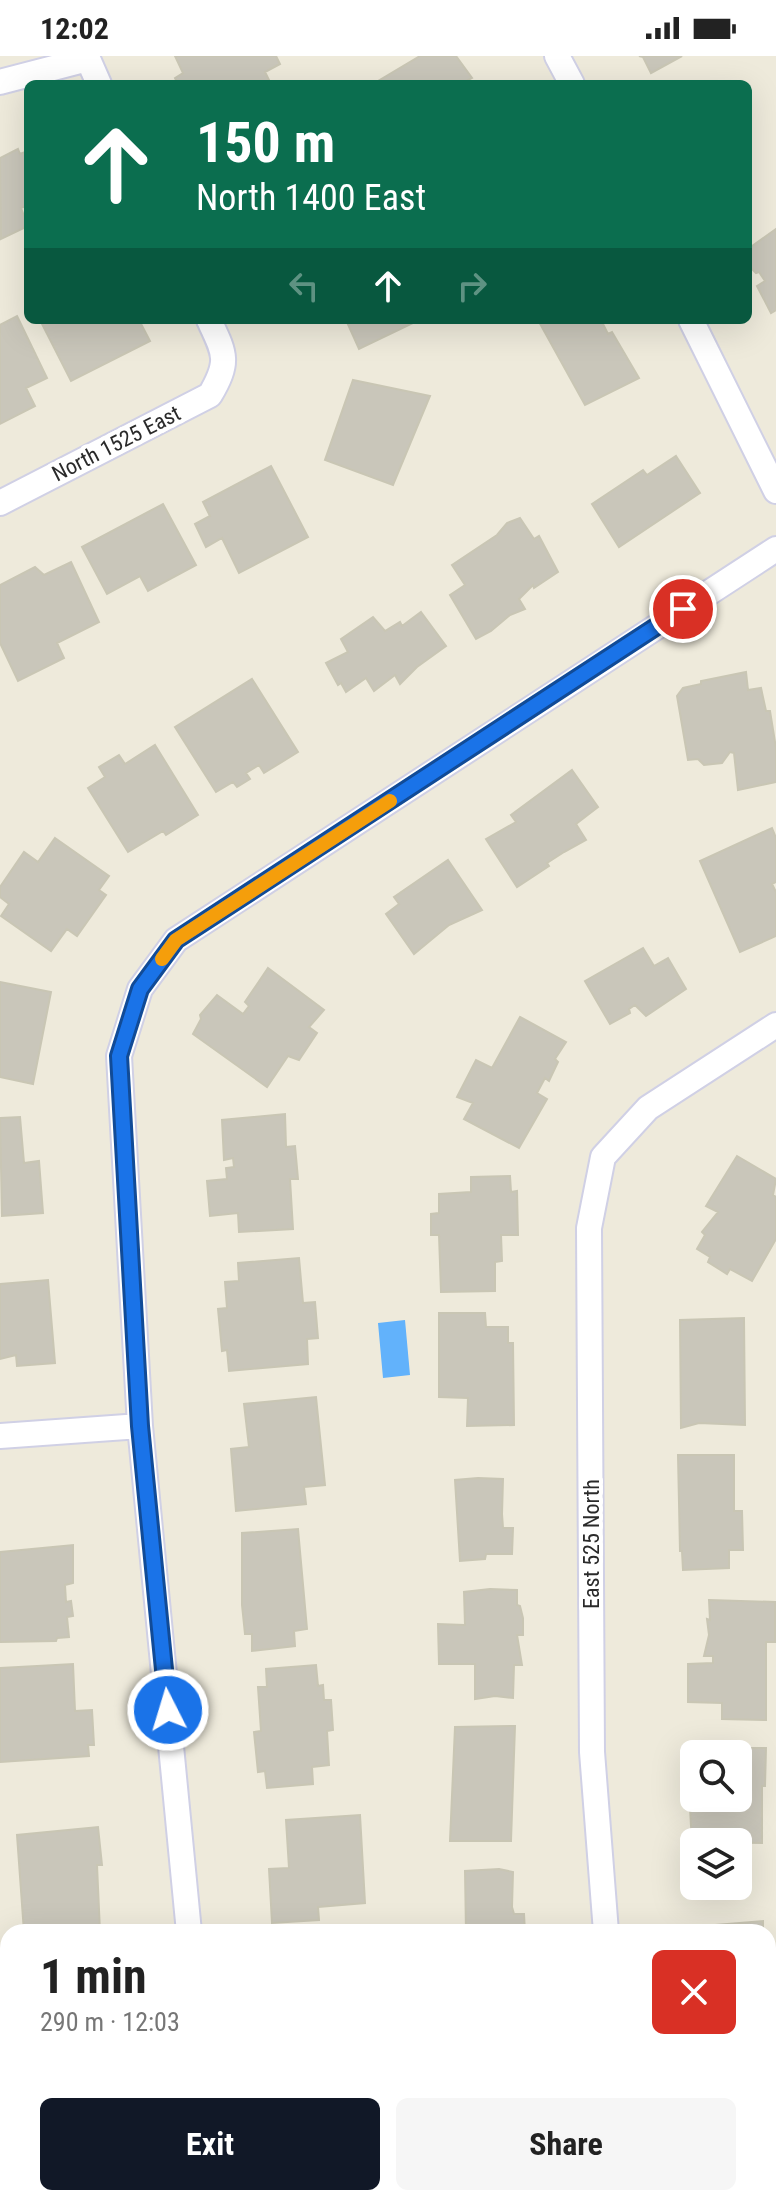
<!DOCTYPE html>
<html lang="en">
<head>
<meta charset="utf-8">
<style>
	body { margin:0; font-family:"Roboto Condensed",sans-serif; background:#f6f6f6; color:#222; height:100vh; display:flex; flex-direction:column; font-size:30px; white-space:nowrap }
	* { box-sizing:border-box; margin:0 }
	p { font-size:26px; color:#767676 }
	.icon { flex:none; width:44px; height:44px; fill:none; stroke:currentColor; stroke-width:2; stroke-linecap:round; stroke-linejoin:round }
	.map { position:relative; flex:1; overflow:hidden }
	.details { position:absolute; left:0px; top:1868px; width:776px; height:282px; display:flex; flex-direction:column; background:#fff; border-radius:24px 24px 0 0; box-shadow:0 8px 32px #0002 }
	.details>* { flex:none }
	.top-card { position:absolute; left:24px; top:24px; width:728px; height:244px; border-radius:12px; box-shadow:0 8px 32px #0002; background:#0b6e4f; color:#fff; overflow:hidden }
	.controls { position:absolute; left:680px; top:1684px; display:grid; gap:16px }
	.controls a { display:grid; place-items:center; width:72px; height:72px; border-radius:12px; background:#fff; box-shadow:0 8px 32px #0002; font-size:40px }
	.pin { position:absolute; display:grid; place-items:center; width:68px; height:68px; color:#fff; margin:-34px; border:4px solid #fff; border-radius:50%; box-shadow:0 2px 8px #0007 }
	.me { position:absolute; width:88px; margin:-44px; rotate:355deg; stroke-linejoin:round; filter:drop-shadow(0 0 6px #0008) }
	.turn { display:flex; align-items:center; gap:28px; height:168px; padding:0 40px; font-size:36px }
	.turn .icon { width:104px; height:104px; stroke-width:2.5 }
	.turn b { display:block; font-size:56px; line-height:68px }
	.lanes { display:flex; align-items:center; height:76px; padding:0 40px; background:#0003; justify-content:center; gap:40px; direction:ltr }
	.lanes .off { opacity:.35 }
	.round { display:grid; place-items:center; flex:none; width:84px; height:84px; border-radius:12px; background:#f6f6f6 }
	.headline { display:flex; align-items:center; justify-content:space-between; height:136px; padding:0 40px }
	h1 { font-size:48px; font-weight:700; line-height:60px }
	.action { display:flex; gap:16px; margin-top:auto; padding:16px 40px }
	.action a { flex:1; height:92px; border-radius:12px; background:#111827; color:#fff; font-size:32px; font-weight:700; line-height:92px; text-align:center }
	.action a+a { background:#f6f6f6; color:#222 }
	.status { display:flex; justify-content:space-between; align-items:center; height:56px; padding:0 40px; background:#fff; direction:ltr }
	.status svg { height:22px; fill:currentColor }
	.map>svg:first-child { display:block }
</style>
</head>
<body>
<div class="status"><b>12:02</b><svg viewBox="0 0 49 12"><path d="M0 12V9h3v3zM5 12V6h3v6zM10 12V3h3v9zM15 12V0h3v12zM26 1h20v11H26zM47 4h2v5h-2z"/></svg></div>
<div class="map">
<svg width="776" height="2149" viewBox="0 0 776 2149">
	<rect width="100%" height="100%" fill="#eeeadb"/>
	<path fill="#62b2fb" d="M405,1264l5,55 -27,3 -5,-55z"/>
	<path fill="#c9c6ba" stroke="#c9c6b4" stroke-width="2" d="M175,0h101l4,8 -15,8 6,12h-93l-3,-6 8,-5z
		M420,0h36l16,22 -11,6h-81l-2,-3z
		M639,0h43l-31,17 -8,-16z
		M18,93l2,5 8,-3v54l-7,3 7,18 -27,13 -1,-81z
		M776,173v81l-5,3 -14,-27 8,-5 -6,-9 -3,1 -6,-6 -2,-18z
		M17,260l30,62 -21,10 9,18 -35,18v-99z
		M40,264h99l11,21 -79,40z
		M346,264h66l1,3 -54,26z
		M538,264h63l7,14 4,-2 27,46 -54,27z
		M353,324l77,16 -37,89 -68,-25z
		M676,400l24,37 -81,54 -27,-43 51,-34 4,5z
		M271,410l37,71 -69,36 -17,-35 -16,9 -11,-23 15,-8 -7,-14z
		M163,448l33,61 -48,26 -8,-15 -33,18 -25,-47z
		M520,462l14,21 5,-3 19,36 -24,16 -1,-3 -14,14 6,10 -15,6 -19,16 -15,8 -26,-44 15,-10 -13,-20 45,-30 10,-12z
		M71,506l28,60 -42,21 7,15 -46,23 -18,-38v-58l35,-18 9,8z
		M421,556l25,34 -29,21 -17,17 -5,-9 -21,16 -8,-13 -20,14 -5,-9 -3,2 -12,-22 22,-11 -7,-13 32,-22 12,14 15,-9 2,4z
		M746,616l2,18 13,-2 5,23h4l6,37v34l-38,8 -4,-37 -4,-1 -8,11 -18,2 -6,-6 -10,1 -11,-64 6,-8 18,-4v-3z
		M252,623l46,73 -34,21 -5,-8 -13,8 4,6 -13,8 -4,-5 -17,10 -41,-65z
		M155,689l43,70 -32,20 -3,-4 -35,21 -40,-64 17,-11 -6,-10 20,-12 6,9z
		M572,714l26,37 -22,17 10,16 -22,12 -17,11 2,3 -32,21 -31,-48 30,-17 -5,-7z
		M772,772l4,10v44l-4,2 4,8v44l-36,16 -40,-91z
		M55,782l54,38 -10,14 7,5 -29,41 -10,-7 -16,22 -50,-35 8,-12 -9,-7v-10l24,-35 14,10z
		M448,804l34,50 -33,15 -35,29 -28,-40 13,-10 -5,-7z
		M643,892l11,18 14,-8 18,31 -40,27 -11,-11 -6,4 1,4 -20,11 -25,-43z
		M268,912l56,42 -15,17 8,6 -18,27 -11,-4 -21,31 -74,-53 8,-15 -1,-4 17,-20 26,19 6,-8 -4,-4z
		M0,926l51,10 -18,92 -33,-7z
		M520,961l46,25 -11,17 3,3 -9,19 -4,-3 -8,15 10,6 -28,49 -55,-29 9,-16 -16,-6 19,-37 16,8z
		M285,1058l1,33 9,-1 3,33h-8l3,50 -54,3 -1,-19 -28,3 -3,-35 20,-2 -1,-11 8,-1 -1,-9 -9,2 -2,-40z
		M20,1061l4,46 15,-2 4,52 -41,3 -2,-98z
		M737,1100l39,23 -3,16 3,2v42l-24,42 -22,-12 -3,5 -19,-12 2,-5 -13,-8 8,-14 -3,-3 16,-20 -12,-6z
		M510,1120l1,16 6,-1 1,44h-17l1,26 -7,1v29l-54,1 -2,-57h-8v-21l8,-1v-19l32,-2v-15z
		M299,1202l4,45 12,-1 3,36 -11,1 1,25 -79,7 -2,-21 -5,1 -4,-42 9,-1 -2,-26 14,-1 -1,-18z
		M48,1224l7,83 -38,3 -1,-11 -16,4v-75z
		M439,1257h46l1,14h22v16h5l1,82 -47,1 1,-28 -29,-1z
		M744,1262l1,107 -46,-2 -18,5 -1,-108z
		M316,1341l9,88 -21,2 2,17 -70,7 -5,-62 18,-2 -5,-43z
		M678,1399h56v56h8l1,39h-14v18l-46,2 -1,-19h-2z
		M478,1422l25,1 -1,35 1,14h10l-1,26h-26l-1,5 -25,2 -5,-81z
		M298,1473l9,100 -13,2 1,15 -43,5v-17h-7l-3,-29v-72z
		M73,1489v38l-8,2 1,17 5,-1 2,15 -6,1 2,20 -12,1 -1,3 -56,1v-90z
		M490,1533l27,1v15l3,1 3,12v17h-6l5,30h-8l-1,33 -18,-2 -20,3v-35h-36l-1,-40 27,1 -1,-33z
		M709,1544l66,2v40h-9v78l-44,-1v-16l-34,-1v-38l25,-1v-7h-9l5,-21 -2,-16 3,1z
		M73,1608l2,47 17,-1 2,35h-6l1,11 -89,6v-94z
		M316,1609l2,21 5,-1 1,15h7l2,30 -6,1 2,34 -17,2 1,17 -46,4 -2,-17 -7,1 -4,-40 7,-1 -3,-44h9l-1,-18z
		M515,1670l-4,115h-61l5,-114z
		M710,1692h56l-1,38h-3v57l-68,-1 -1,18 -3,-52h23v-10h25v-44h-29z
		M360,1759l5,88 -47,4 1,13 -47,3 -3,-54 20,-1 -3,-48z
		M98,1771l4,38h-5l3,67h-76l-7,-97z
		M499,1813l14,3 -1,35 2,7h10l1,18h-59l-1,-61z
		M763,1865v11h-58l-1,-6z
		M776,1990v103l-8,1v-103z
		M41,2142h73l1,7h-73z
		M329,2142h57v1l-56,5z
		M478,2142h60l1,7h-60z"/>
	<g fill="none" stroke-linecap="round" stroke-linejoin="round">
		<defs>
			<path id="street" d="M557,0l15,28
				M0,26l88,-23 11,25
				M691,264l85,171
				M0,447l210,-108c20,-34 15,-41 -1,-75
				M0,1380l140,-10
				M189,1876l-49,-506 -21,-370 21,-67 36,-49 600,-391
				M606,1876l-14,-180 -3,-524 14,-71 45,-49 128,-83
				M213,2142l1,7
				M632,2142v7"/>
		</defs>
		<use href="#street" stroke="#d0d0e5" stroke-width="28"/>
		<use href="#street" stroke="#fff" stroke-width="24"/>
	</g>
	<g fill="none" stroke-linecap="round" stroke-linejoin="round">
		<defs>
			<path id="route" d="M168,1654l-28,-284 -21,-370 21,-67 36,-49 507,-331"/>
		</defs>
		<use href="#route" stroke="#114b97" stroke-width="20"/>
		<use href="#route" stroke="#1a73e8" stroke-width="14"/>
		<path stroke="#f59e0b" stroke-width="14" d="M162,903l14,-19 214,-139"/>
	</g>
	<g text-anchor="middle" stroke-width="8" stroke-linejoin="round" paint-order="stroke">
		<g font-size="22" fill="#2a2a2a" stroke="#fff">
			<text transform="translate(116 387) rotate(-27)" y="8">North 1525 East</text>
			<text transform="translate(591 1488) rotate(-90)" y="8">East 525 North</text>
		</g>
	</g>
</svg>
<div class="controls">
<a><svg class="icon" aria-label="search" viewBox="0 0 24 24"><circle cx="10" cy="10" r="6"/><path d="M15 15l6 6"/></svg></a>
<a><svg class="icon" aria-label="layers" viewBox="0 0 24 24"><path d="M12 4l9 5-9 5-9-5zM3 14l9 5 9-5"/></svg></a>
</div>
<div class="pin" style="left:683px;top:553px;background:#d93025"><svg class="icon" aria-label="arrive" viewBox="0 0 24 24"><path d="M6 21V4h12l-3 4 3 4H6"/></svg></div>
<svg class="me" style="left:168px;top:1654px" viewBox="-20 -20 40 40"><circle r="17" fill="#1a73e8" stroke="#fff" stroke-width="3"/><path d="M0-11L8 9 0 5-8 9z" fill="#fff"/></svg>
<div class="top-card">
<div class="turn"><svg class="icon" aria-label="ahead" viewBox="0 0 24 24"><path d="M12 20V5M6 11l6-6 6 6"/></svg><div><b>150 m</b>North 1400 East</div></div>
<div class="lanes"><svg class="icon off" aria-label="left" viewBox="0 0 24 24"><path d="M17 20v-9H6M10 6l-5 5 5 5"/></svg><svg class="icon" aria-label="ahead" viewBox="0 0 24 24"><path d="M12 20V5M6 11l6-6 6 6"/></svg><svg class="icon off" aria-label="right" viewBox="0 0 24 24"><path d="M7 20v-9h11M14 6l5 5-5 5"/></svg></div>
</div>
<section class="details">
<div class="headline"><div><h1>1 min</h1><p>290 m · 12:03</p></div><a class="round" style="background:#d93025;color:#fff"><svg class="icon" aria-label="close" viewBox="0 0 24 24"><path d="M6 6l12 12M18 6L6 18"/></svg></a></div>
<div class="action"><a>Exit</a><a>Share</a></div>
</section>
</div>
</body>
</html>
